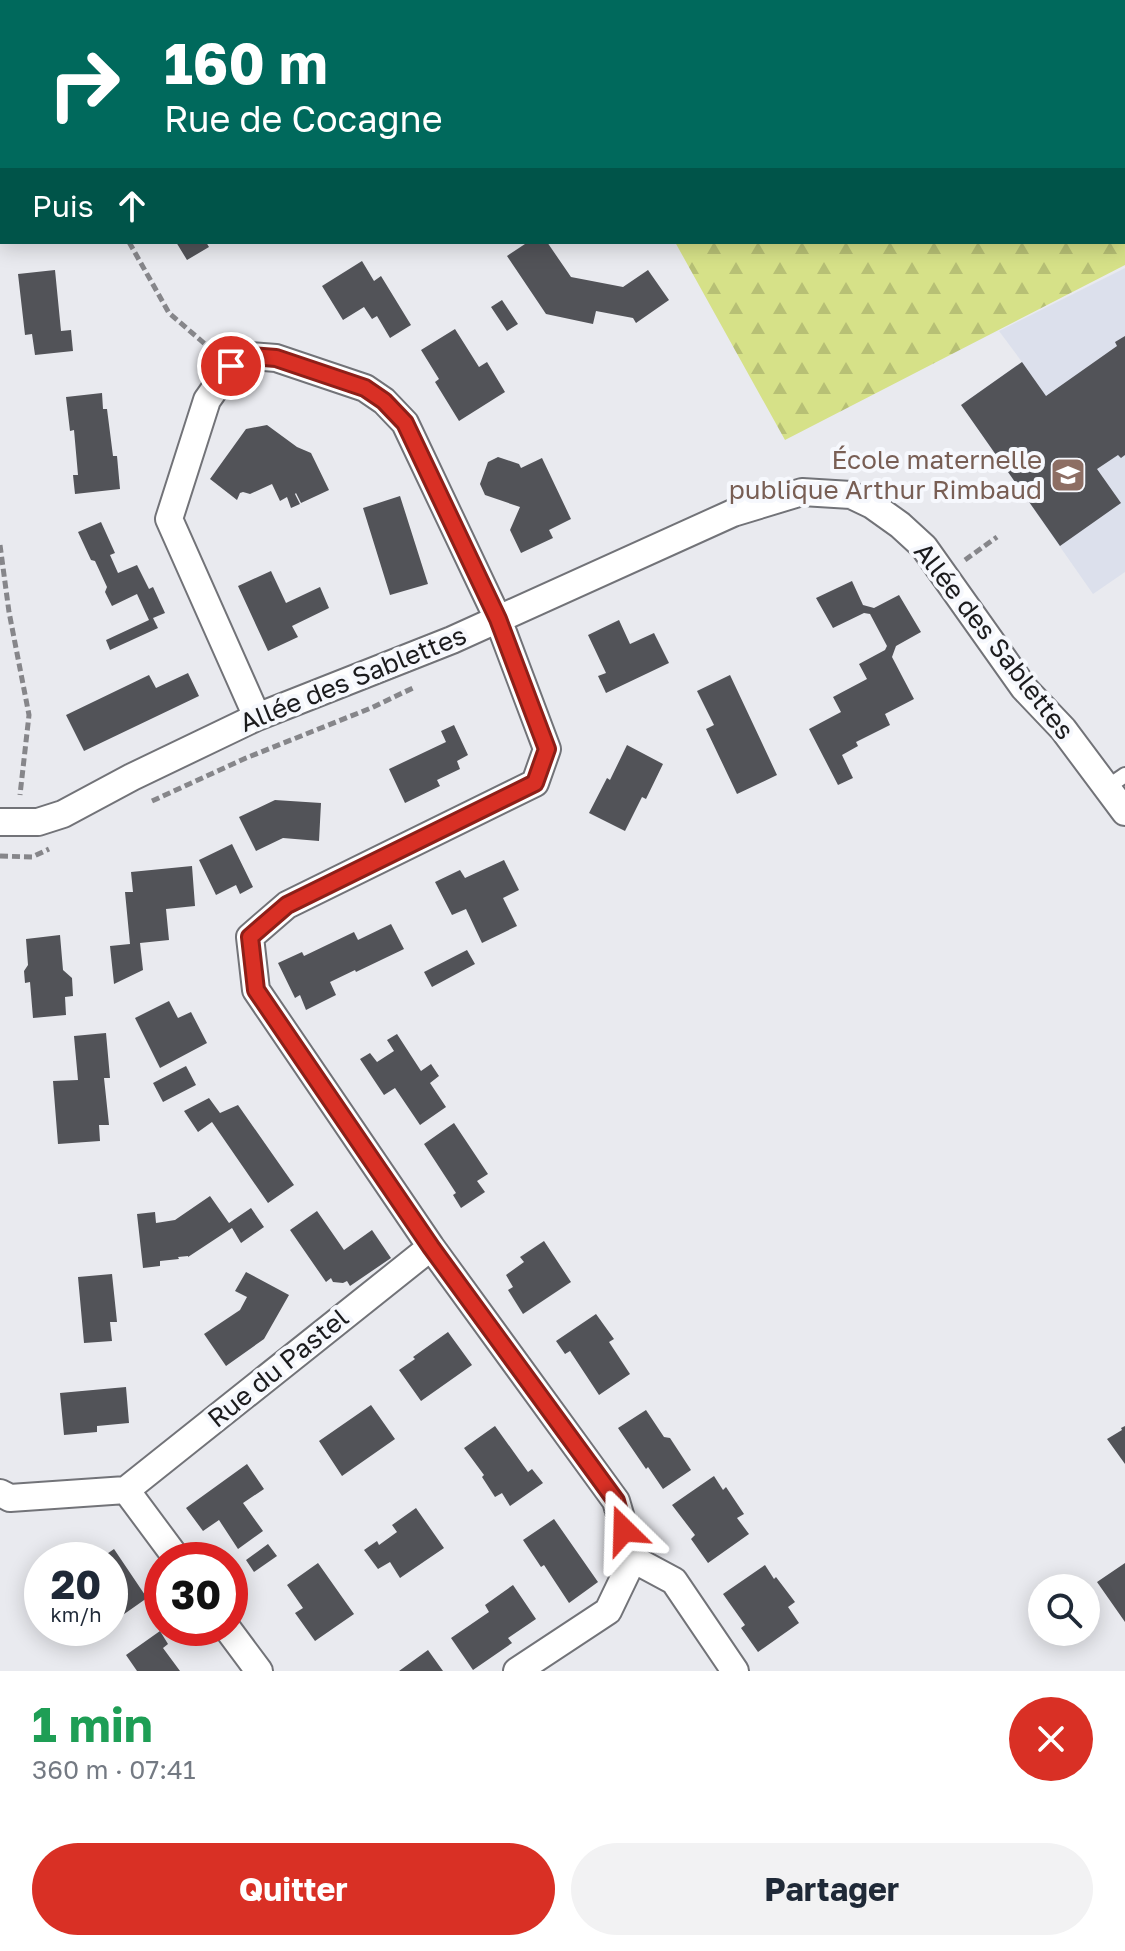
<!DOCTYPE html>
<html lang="fr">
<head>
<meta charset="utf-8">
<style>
	body { margin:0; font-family:"Golos Text",sans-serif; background:#f2f2f3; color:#1f2937; height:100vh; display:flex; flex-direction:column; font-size:30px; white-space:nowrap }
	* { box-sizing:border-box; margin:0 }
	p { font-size:26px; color:#747a83 }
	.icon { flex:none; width:44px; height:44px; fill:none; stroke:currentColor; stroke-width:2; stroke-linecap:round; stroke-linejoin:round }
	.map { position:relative; height:1671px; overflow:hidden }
	.side { display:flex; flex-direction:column; background:#fff; flex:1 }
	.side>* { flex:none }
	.guide { position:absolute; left:0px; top:0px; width:1126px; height:244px; box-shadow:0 4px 20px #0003; background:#00695c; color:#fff; overflow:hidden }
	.fabs { position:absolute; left:1028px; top:1574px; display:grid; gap:16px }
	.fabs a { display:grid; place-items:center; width:72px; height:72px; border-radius:50%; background:#fff; box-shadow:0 4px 20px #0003; font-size:40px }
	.speed { position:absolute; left:24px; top:1542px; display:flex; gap:16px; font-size:40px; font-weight:700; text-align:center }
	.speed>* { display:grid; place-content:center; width:104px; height:104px; border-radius:50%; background:#fff; box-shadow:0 4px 20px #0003; line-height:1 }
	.speed small { font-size:20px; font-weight:400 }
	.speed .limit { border:12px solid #d22; background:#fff; color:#111 }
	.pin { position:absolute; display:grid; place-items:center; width:68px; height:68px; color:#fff; margin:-34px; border:4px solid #fff; border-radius:50%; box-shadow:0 2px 8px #0007 }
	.me { position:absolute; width:88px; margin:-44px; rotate:338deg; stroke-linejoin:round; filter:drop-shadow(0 0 6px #0008) }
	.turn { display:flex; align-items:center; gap:28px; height:168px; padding:0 32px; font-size:36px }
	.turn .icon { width:104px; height:104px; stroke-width:2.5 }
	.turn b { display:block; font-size:56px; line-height:68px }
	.then { display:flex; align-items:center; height:76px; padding:0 32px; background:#0003; gap:16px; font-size:30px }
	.round { display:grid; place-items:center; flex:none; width:84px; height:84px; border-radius:42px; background:#f2f2f3 }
	.summary { display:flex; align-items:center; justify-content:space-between; height:136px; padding:0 32px }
	h1 { font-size:48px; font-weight:700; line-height:60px; color:#1e9e55 }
	.action { display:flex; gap:16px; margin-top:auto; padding:16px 32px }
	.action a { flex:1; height:92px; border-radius:48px; background:#d93025; color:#fff; font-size:32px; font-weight:700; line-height:92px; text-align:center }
	.action a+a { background:#f2f2f3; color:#1f2937 }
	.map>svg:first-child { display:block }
</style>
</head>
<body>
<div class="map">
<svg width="1125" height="1671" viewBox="0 0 1125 1671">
	<defs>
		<pattern id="forest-firs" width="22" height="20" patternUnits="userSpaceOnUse" patternTransform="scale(2)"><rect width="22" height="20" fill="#d6e188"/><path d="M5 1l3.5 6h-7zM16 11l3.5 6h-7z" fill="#b7c075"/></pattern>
	</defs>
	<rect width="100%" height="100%" fill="#e9eaef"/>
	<path fill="#dce0ec" d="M1125,268v304l-32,22 -132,-189 61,-43 -23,-31z"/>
	<path fill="url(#forest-firs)" d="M457,0h668v265l-340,175 -110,-198h449v-240h-666z"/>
	<path fill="#525358" d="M176,242h30l3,5 -22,13z
		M528,242h19l24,35 52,10 25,-17 21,30 -33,23 -3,-5 -37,-7 -3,13 -47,-10 -39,-58z
		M362,261l12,20 7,-5 30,49 -21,13 -13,-22 -5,3 -8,-12 -21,13 -21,-34z
		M55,270l6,61 10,-1 2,21 -38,4 -3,-21 -7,1 -7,-61z
		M502,300l16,24 -11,7 -16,-24z
		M455,329l24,38 8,-5 18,30 -46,29 -24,-39 4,-3 -18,-29z
		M1125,336v119l-4,3 -3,-3 -21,14 24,34 -61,43 -99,-141 61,-43 24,34 71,-50 -2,-4z
		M102,393l1,16h4l6,47h4l3,33 -45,5 -2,-19h5l-4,-45 -4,1 -4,-34z
		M267,425l30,22 14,6 18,37 -28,13 -5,-10 -1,1 5,10 -9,4 -4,-11 -7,4 -8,-17 -22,10 -7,-2 -3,1 -3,7 -27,-21 36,-50z
		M498,457l21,7 2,4 21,-10 29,61 -22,11 4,8 -32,15 -11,-23 10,-23 -35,-12 -5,-11 8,-22z
		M400,496l28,88 -38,11 -27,-87z
		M101,522l14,31 -5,2 8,18 19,-8 12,24 4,-2 12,26 -12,5 5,10 -48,22 -4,-10 43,-20 -12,-26 -25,12 -7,-14 2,-5 -12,-26 -4,-1 -13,-28z
		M271,571l15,32 34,-16 9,21 -37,18 6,11 -30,14 -30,-65z
		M852,581l11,24 11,3 25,-13 22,37 -25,14 -4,11 22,42 -29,15 5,11 -34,17 2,4 -16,9 11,23 -15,7 -29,-56 32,-17 -8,-15 34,-18 -8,-15 26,-14 2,-4 -17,-32 -6,-1 -31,15 -17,-30z
		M619,620l11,24 24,-11 15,30 -63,30 -8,-17 8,-3 -18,-38z
		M188,673l11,23 -115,55 -18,-36 83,-40 7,13z
		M730,675l47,100 -40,19 -31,-65 8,-4 -17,-34z
		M454,725l14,30 -11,6 3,8 -23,11 3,6 -35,17 -16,-34 57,-27 -5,-11z
		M627,745l36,19 -17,35 -4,-2 -17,34 -36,-18 18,-35 3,2z
		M275,800l46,3 -2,38 -36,-3 -27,13 -17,-34z
		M232,844l21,43 -13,7 -4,-9 -20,10 -17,-35z
		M504,860l15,30 -16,8 14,28 -35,17 -16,-34 -14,6 -17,-33 25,-12 5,8z
		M192,866l3,40 -29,3 3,31 -29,3 3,27 -29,14 -4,-38 20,-2 -5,-52h8l-2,-20z
		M391,924l13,25 -48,23 -1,-2 -25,12 6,13 -30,15 -6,-15 -5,3 -17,-35 24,-11 2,4 50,-24 4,8z
		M60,935l3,35 9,8 1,18 -8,1 1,18 -33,3 -3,-36 -5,1 -1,-12 4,-6 -2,-26z
		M467,950l8,14 -43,23 -8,-15z
		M169,1001l9,17 13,-6 16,31 -47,25 -25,-50z
		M106,1033l4,45h-6l5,47h-10l1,16 -42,3 -5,-63 25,-1 -4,-44z
		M397,1034l24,37 10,-7 8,12 -9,7 16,24 -26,18 -25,-37 -11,7 -24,-36 10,-6 7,9 17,-11 -7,-11z
		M186,1066l10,19 -33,17 -10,-19z
		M209,1098l11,15 18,-8 56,80 -26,18 -56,-81 -14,10 -14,-21z
		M454,1123l34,51 -11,7 8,11 -24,16 -8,-13 3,-2 -32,-49z
		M210,1196l19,27 22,-15 13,19 -23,16 -9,-15 -44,29v-1l-10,1 1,2 -19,2v5l-17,2 -6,-54 18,-2 1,11 19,-3z
		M317,1211l27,39 28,-20 19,28 -41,28 -3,-5 -4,2 -10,-1 -2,-4 -5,4 -36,-52z
		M544,1241l27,41 -48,32 -15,-24 5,-3 -7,-12 18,-13 -4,-5z
		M246,1272l43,23 -25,44 -38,27 -22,-32 36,-24 7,-13 -12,-6z
		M112,1274l5,48h-7l2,19 -28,2 -6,-66z
		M596,1314l18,25 -5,3 21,32 -31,21 -29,-44 -5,3 -9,-13z
		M448,1332l24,33 -51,36 -22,-31 16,-11 -2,-2z
		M126,1387l3,36 -32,3v6l-33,3 -4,-42z
		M371,1405l24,34 -53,37 -23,-35z
		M646,1410l18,27 6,1 21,32 -28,19 -15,-22 -2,2 -28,-41z
		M495,1426l33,46 4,-3 11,14 -33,23 -8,-13 -7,4 -13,-20 2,-2 -20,-27z
		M1125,1426v38l-18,-25 15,-9 -1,-2z
		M247,1464l17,25 -21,14 20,28 -25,18 -19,-29 -16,11 -17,-23z
		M714,1476l9,14 3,-3 18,27 -7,4 12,16 -41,29 -17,-24 4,-4 -23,-30z
		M416,1508l28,40 -44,30 -10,-16 -12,7 -14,-19 13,-9 2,4 18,-13 -5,-7z
		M554,1519l44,63 -29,21 -25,-38 -3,2 -18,-27z
		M268,1544l9,12 -23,16 -8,-12z
		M114,1549l33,49 -37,26v-64h-12z
		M318,1563l36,51 -39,27 -20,-28 8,-5 -16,-23z
		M1125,1563v59l-28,-40z
		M765,1565l9,14 2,-2 19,25 -7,5 11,16 -41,29 -17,-24 4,-3 -22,-31z
		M513,1585l23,34 -28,19 4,5 -39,27 -22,-32 38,-26 -4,-7z
		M160,1631l8,13 -5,4 17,23h-43l-11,-16z
		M428,1650l15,21h-44z"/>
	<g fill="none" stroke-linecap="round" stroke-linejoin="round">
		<defs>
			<path id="service" d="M1106,788l19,-13"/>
			<path id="minor" d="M257,717l-88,-198 38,-119 24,-34 20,-10 25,2 89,30 19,13 21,22 93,196 49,130 -12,34 -248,122 -37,32 6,53 175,257 185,254 17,58 -25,52 -91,60
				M0,822h38l25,-8 69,-37 125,-60 195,-77 281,-127 69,-21 49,3 21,10 28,20 24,22 100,141 39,41 62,83
				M126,1490l305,-243
				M126,1490l52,70
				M0,1493l10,5 116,-8
				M633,1559l41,22 61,90
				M227,1628l32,43"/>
		</defs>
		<use href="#service" stroke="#727378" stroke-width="18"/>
		<use href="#minor" stroke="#727378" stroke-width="30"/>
		<path stroke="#86868a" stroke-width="5" stroke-dasharray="8 4" stroke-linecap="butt" d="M0,108l2,-1
			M129,242l40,71 43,37
			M0,545l9,67 20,103 -9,80
			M965,560l32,-23
			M152,801l94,-43 125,-50 44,-21
			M0,856l32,1 17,-8"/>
		<use href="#service" stroke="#fff" stroke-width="14"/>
		<use href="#minor" stroke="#fff" stroke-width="26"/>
	</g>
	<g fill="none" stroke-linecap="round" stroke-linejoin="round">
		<defs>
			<path id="route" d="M231,366l20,-10 25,2 89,30 19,13 21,22 93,196 49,130 -12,34 -248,122 -37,32 6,53 175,257 185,254 8,29"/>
		</defs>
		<use href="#route" stroke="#8d1f18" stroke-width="20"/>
		<use href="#route" stroke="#d93025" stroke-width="14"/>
	</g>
	<defs>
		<symbol id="school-square" viewBox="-11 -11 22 22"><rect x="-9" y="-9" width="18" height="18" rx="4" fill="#8d6e63" stroke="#f6f8fd"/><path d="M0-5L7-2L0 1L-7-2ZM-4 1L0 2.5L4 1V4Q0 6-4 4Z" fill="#fff"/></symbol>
	</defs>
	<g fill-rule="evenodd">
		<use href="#school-square" x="1048" y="455" width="40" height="40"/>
	</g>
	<g text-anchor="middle" stroke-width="8" stroke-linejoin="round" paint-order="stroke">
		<g font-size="26" fill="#785e54" stroke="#f6f8fd" text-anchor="end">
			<text x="1042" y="469">École maternelle<tspan x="1042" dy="30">publique Arthur Rimbaud</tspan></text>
		</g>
		<g font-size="26" fill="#1b1b1d" stroke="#f6f8fd">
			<text transform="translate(994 641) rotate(52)" y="9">Allée des Sablettes</text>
			<text transform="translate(353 679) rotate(-22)" y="9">Allée des Sablettes</text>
			<text transform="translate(278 1368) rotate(-39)" y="9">Rue du Pastel</text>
		</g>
	</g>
</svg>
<div class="fabs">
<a><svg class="icon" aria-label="search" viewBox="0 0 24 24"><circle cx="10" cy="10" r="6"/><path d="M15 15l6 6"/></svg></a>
</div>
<div class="speed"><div>20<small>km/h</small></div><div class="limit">30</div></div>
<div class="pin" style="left:231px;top:366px;background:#d93025"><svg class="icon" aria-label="arrive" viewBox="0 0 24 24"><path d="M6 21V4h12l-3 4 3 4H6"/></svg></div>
<svg class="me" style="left:624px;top:1530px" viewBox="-20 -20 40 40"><path d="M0-17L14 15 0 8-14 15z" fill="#d93025" stroke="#fff" stroke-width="4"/></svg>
<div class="guide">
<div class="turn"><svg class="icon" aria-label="right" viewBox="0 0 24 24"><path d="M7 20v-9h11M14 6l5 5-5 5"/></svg><div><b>160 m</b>Rue de Cocagne</div></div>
<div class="then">Puis<svg class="icon" aria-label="ahead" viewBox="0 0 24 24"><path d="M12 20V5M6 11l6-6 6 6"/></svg></div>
</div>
</div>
<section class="side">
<div class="summary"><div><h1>1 min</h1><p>360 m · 07:41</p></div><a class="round" style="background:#d93025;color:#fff"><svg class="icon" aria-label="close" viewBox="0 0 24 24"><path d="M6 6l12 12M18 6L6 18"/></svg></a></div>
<div class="action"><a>Quitter</a><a>Partager</a></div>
</section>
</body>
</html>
